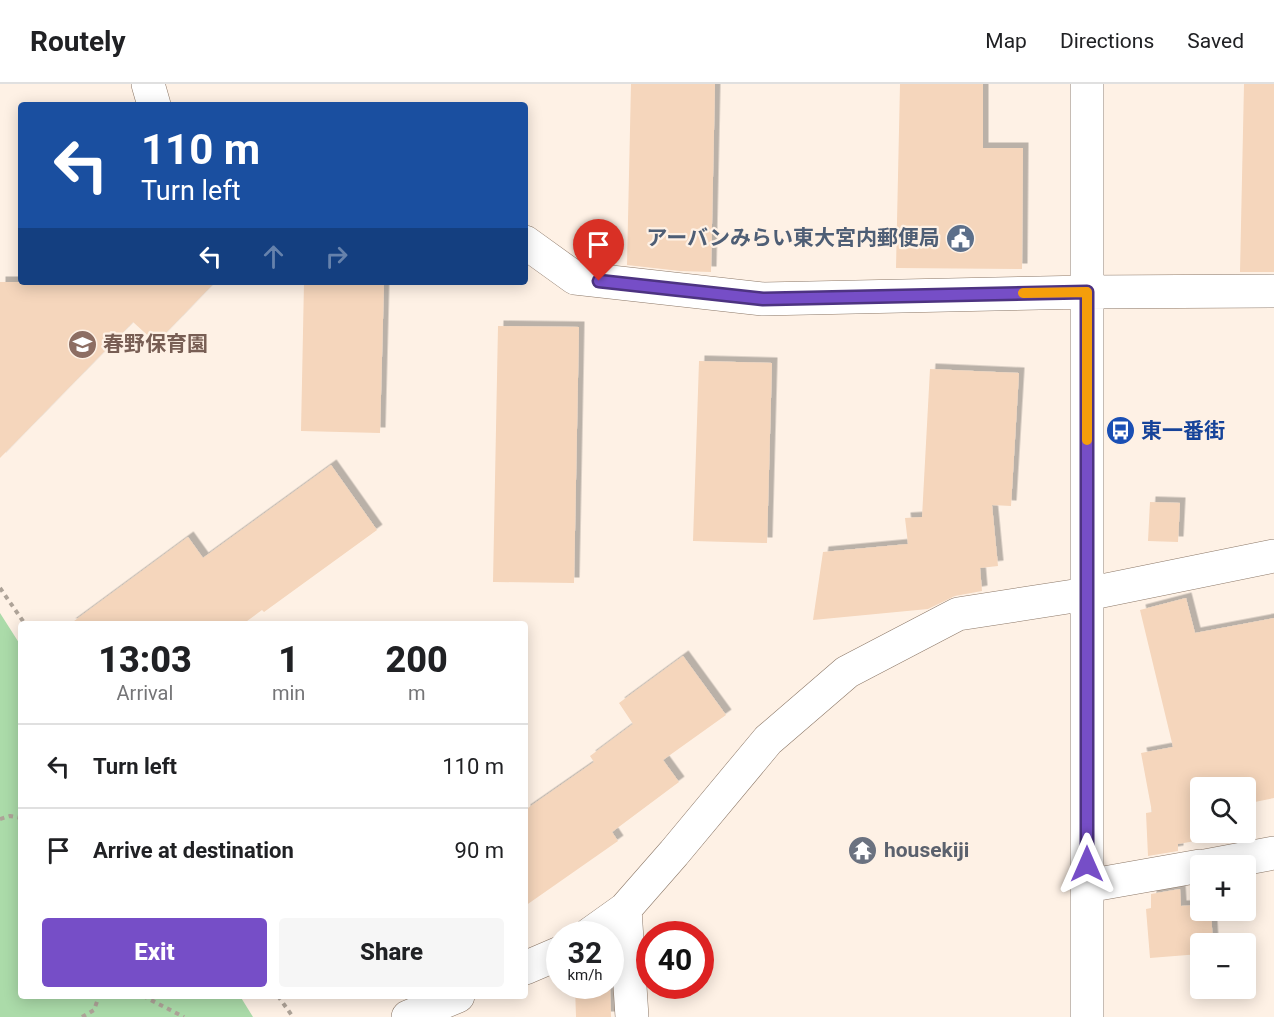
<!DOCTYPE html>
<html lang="en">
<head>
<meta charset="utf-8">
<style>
	body { margin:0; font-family:Roboto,"Noto Sans JP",sans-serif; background:#f6f6f6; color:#202124; height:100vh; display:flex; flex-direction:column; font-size:22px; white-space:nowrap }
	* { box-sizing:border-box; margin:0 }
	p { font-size:20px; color:#757577 }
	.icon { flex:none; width:33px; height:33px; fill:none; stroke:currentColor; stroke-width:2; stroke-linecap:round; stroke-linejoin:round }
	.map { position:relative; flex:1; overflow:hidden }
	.panel { position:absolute; left:18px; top:537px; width:510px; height:378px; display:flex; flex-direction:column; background:#fff; border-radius:6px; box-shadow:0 3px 15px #0003 }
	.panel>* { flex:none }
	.banner { position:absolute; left:18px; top:18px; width:510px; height:183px; border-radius:6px; box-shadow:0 3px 15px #0003; background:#1a4fa0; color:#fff; overflow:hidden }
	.controls { position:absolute; left:1190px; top:693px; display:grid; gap:12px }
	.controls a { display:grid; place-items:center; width:66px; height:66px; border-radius:6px; background:#fff; box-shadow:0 3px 15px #0003; font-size:30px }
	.speed { position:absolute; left:546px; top:837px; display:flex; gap:12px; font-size:30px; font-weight:700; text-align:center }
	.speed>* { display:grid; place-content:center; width:78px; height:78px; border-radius:50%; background:#fff; box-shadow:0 3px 15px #0003; line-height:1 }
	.speed small { font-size:15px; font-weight:400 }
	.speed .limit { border:9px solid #d22; background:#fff; color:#111 }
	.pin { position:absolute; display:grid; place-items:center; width:51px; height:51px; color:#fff; margin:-62px -26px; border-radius:50% 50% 50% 0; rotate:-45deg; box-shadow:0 0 6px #0007 }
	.pin .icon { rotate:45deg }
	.me { position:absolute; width:66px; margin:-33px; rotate:0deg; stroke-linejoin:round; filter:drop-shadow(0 0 4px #0008) }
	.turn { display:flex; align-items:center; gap:21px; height:126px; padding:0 24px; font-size:27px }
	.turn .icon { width:78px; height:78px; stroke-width:2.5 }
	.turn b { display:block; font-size:42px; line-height:51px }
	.lanes { display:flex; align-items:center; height:57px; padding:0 24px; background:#0003; justify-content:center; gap:30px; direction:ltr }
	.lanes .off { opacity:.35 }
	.eta { display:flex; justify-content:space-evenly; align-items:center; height:102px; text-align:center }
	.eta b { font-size:36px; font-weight:800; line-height:42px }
	.primary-button { display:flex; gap:12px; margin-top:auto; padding:12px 24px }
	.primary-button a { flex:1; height:69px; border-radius:6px; background:#764ec7; color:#fff; font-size:24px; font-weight:800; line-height:69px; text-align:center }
	.primary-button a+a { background:#f6f6f6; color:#202124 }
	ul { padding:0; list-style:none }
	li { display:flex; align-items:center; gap:18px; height:84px; padding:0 24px; border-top:2px solid #e0e0e0 }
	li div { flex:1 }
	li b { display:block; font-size:22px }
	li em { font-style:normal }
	header { display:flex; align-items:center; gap:36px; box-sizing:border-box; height:84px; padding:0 30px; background:#fff; border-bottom:2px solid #e0e0e0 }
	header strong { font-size:28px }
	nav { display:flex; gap:33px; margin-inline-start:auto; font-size:21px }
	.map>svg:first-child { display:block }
</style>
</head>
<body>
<header>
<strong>Routely</strong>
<nav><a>Map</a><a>Directions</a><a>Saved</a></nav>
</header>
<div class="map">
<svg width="1274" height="933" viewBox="0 0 1274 933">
	<defs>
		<filter id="shadow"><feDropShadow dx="5.5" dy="-5.5" stdDeviation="0" flood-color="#0004"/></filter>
	</defs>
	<rect width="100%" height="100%" fill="#fef1e5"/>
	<path fill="#abdba9" d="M0,529l21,33v350h219l13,21h-253z"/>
	<path fill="#f5d6bc" filter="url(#shadow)" d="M631,0h84l-4,188 -31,-1 -53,-6z
		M900,0h83v64h40l-1,121 -126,-1z
		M1244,0h30v188h-34z
		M0,198h215l-59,61 -23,-21 -133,136z
		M304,198h80l-4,151 -79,-2z
		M498,242l81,1 -5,256 -81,-1z
		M699,277l73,2 -5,180 -74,-2z
		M930,285l89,4 -8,133 -19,-1 6,61 -18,2 2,23 -27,5 -27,13 -115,11 10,-68 85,-8 -3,-26 17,-1z
		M331,381l46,65 -113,82 -2,-2 -19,14h-173l118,-87 15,21z
		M1150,418l30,1 -2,39 -30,-1z
		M1186,514l9,35 79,-15v180l-29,6v-16h-45v44h17l1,5 -40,7v7l-30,5 -2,-43 6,-1 -11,-59 32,-6 -33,-137z
		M683,572l43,59 -63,45 16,22 -67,50 6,9 -93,65v-96l69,-48 -4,-6 43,-32 -14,-21z
		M1180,805l1,17 19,-1v5h11l2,34h-13v10l-50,4 -4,-49 5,-1v-14z
		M575,902h35l1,31h-35z"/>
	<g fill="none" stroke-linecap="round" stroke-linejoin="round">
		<defs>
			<path id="minor" d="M148,0l6,21
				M1087,0v933
				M525,158l50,36 188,21 324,-7 187,-1
				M1205,782l69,-13
				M1087,802l113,-20
				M625,825l7,108
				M590,850l35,-25 49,-56 94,-113 79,-68 111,-58 129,-20 187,-38
				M525,884l35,-15
				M408,933l50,-21"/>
		</defs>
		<use href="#minor" stroke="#8c7868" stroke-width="34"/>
		<path stroke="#aea398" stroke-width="4" stroke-dasharray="4.5 4.5" stroke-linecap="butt" d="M0,504l25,36
			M0,735l10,-3 11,2
			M143,912l41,21
			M278,912l15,21
			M82,933l12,-7 5,-14"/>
		<use href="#minor" stroke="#fff" stroke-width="33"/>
	</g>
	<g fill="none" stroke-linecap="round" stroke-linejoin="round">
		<defs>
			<path id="route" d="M599,197l164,18 324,-7v572"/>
		</defs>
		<use href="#route" stroke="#4d3381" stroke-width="15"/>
		<use href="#route" stroke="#764ec7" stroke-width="10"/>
		<path stroke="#f59e0b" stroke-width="10" d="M1023,209l64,-1v148"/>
	</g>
	<defs>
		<symbol id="civic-disc" viewBox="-11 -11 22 22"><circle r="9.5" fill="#5c6f8a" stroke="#fef1e5"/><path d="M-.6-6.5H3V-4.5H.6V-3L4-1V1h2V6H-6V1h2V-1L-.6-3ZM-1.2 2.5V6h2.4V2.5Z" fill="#fff"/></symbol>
		<symbol id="school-disc" viewBox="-11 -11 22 22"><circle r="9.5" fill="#8d6e63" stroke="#fef1e5"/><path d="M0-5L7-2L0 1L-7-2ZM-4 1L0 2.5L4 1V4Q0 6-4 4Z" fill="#fff"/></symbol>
		<symbol id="bus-disc" viewBox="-11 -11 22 22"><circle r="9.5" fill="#1a4fb4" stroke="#fef1e5"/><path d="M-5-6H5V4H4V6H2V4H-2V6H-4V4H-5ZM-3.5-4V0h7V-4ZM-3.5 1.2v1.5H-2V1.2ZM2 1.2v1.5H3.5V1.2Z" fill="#fff"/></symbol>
		<symbol id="temple-disc" viewBox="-11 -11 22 22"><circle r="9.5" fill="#6b7280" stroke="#fef1e5"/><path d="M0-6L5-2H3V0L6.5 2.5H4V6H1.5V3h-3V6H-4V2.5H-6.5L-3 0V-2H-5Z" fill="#fff"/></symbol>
	</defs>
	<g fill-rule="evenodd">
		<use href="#civic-disc" x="944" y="138" width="33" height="33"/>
		<use href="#school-disc" x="66" y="244" width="33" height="33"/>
		<use href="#bus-disc" x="1104" y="330" width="33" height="33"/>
		<use href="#temple-disc" x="846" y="750" width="33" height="33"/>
	</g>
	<g text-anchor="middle" stroke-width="4.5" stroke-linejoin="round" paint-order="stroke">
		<g font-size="21" font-weight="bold" fill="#4e5e75" stroke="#fef1e5" text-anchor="end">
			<text x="940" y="161">アーバンみらい東大宮内郵便局</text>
		</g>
		<g font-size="21" font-weight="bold" fill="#785e54" stroke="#fef1e5" text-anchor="start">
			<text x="103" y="267">春野保育園</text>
		</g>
		<g font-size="21" font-weight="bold" fill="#164399" stroke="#fef1e5" text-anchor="start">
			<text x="1141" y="354">東一番街</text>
		</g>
		<g font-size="21" font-weight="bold" fill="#5b616d" stroke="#fef1e5" text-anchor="start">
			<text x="884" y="773">housekiji</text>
		</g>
	</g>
</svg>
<div class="controls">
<a><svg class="icon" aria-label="search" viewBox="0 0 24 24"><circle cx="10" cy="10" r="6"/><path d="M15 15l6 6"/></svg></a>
<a>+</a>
<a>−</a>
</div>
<div class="speed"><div>32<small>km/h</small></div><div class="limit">40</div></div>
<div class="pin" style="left:599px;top:197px;background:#d93025"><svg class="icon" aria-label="arrive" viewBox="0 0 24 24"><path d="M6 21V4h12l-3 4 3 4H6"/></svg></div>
<svg class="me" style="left:1087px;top:780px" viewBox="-20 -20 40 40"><path d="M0-17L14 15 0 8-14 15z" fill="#764ec7" stroke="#fff" stroke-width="4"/></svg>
<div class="banner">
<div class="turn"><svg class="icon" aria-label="left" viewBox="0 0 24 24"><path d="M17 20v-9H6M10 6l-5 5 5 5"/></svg><div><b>110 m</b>Turn left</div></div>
<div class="lanes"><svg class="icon" aria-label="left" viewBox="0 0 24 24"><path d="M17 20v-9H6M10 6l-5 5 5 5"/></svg><svg class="icon off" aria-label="ahead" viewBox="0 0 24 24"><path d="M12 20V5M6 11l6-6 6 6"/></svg><svg class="icon off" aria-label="right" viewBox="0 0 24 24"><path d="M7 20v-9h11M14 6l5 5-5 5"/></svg></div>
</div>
<section class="panel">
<div class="eta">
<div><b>13:03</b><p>Arrival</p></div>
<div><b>1</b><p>min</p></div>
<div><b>200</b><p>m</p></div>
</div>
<ul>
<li><svg class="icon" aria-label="left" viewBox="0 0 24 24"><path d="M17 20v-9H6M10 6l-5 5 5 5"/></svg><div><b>Turn left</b></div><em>110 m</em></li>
<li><svg class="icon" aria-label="arrive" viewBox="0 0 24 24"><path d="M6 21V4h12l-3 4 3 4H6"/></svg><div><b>Arrive at destination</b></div><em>90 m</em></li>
</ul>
<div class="primary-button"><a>Exit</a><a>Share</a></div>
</section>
</div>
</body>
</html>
